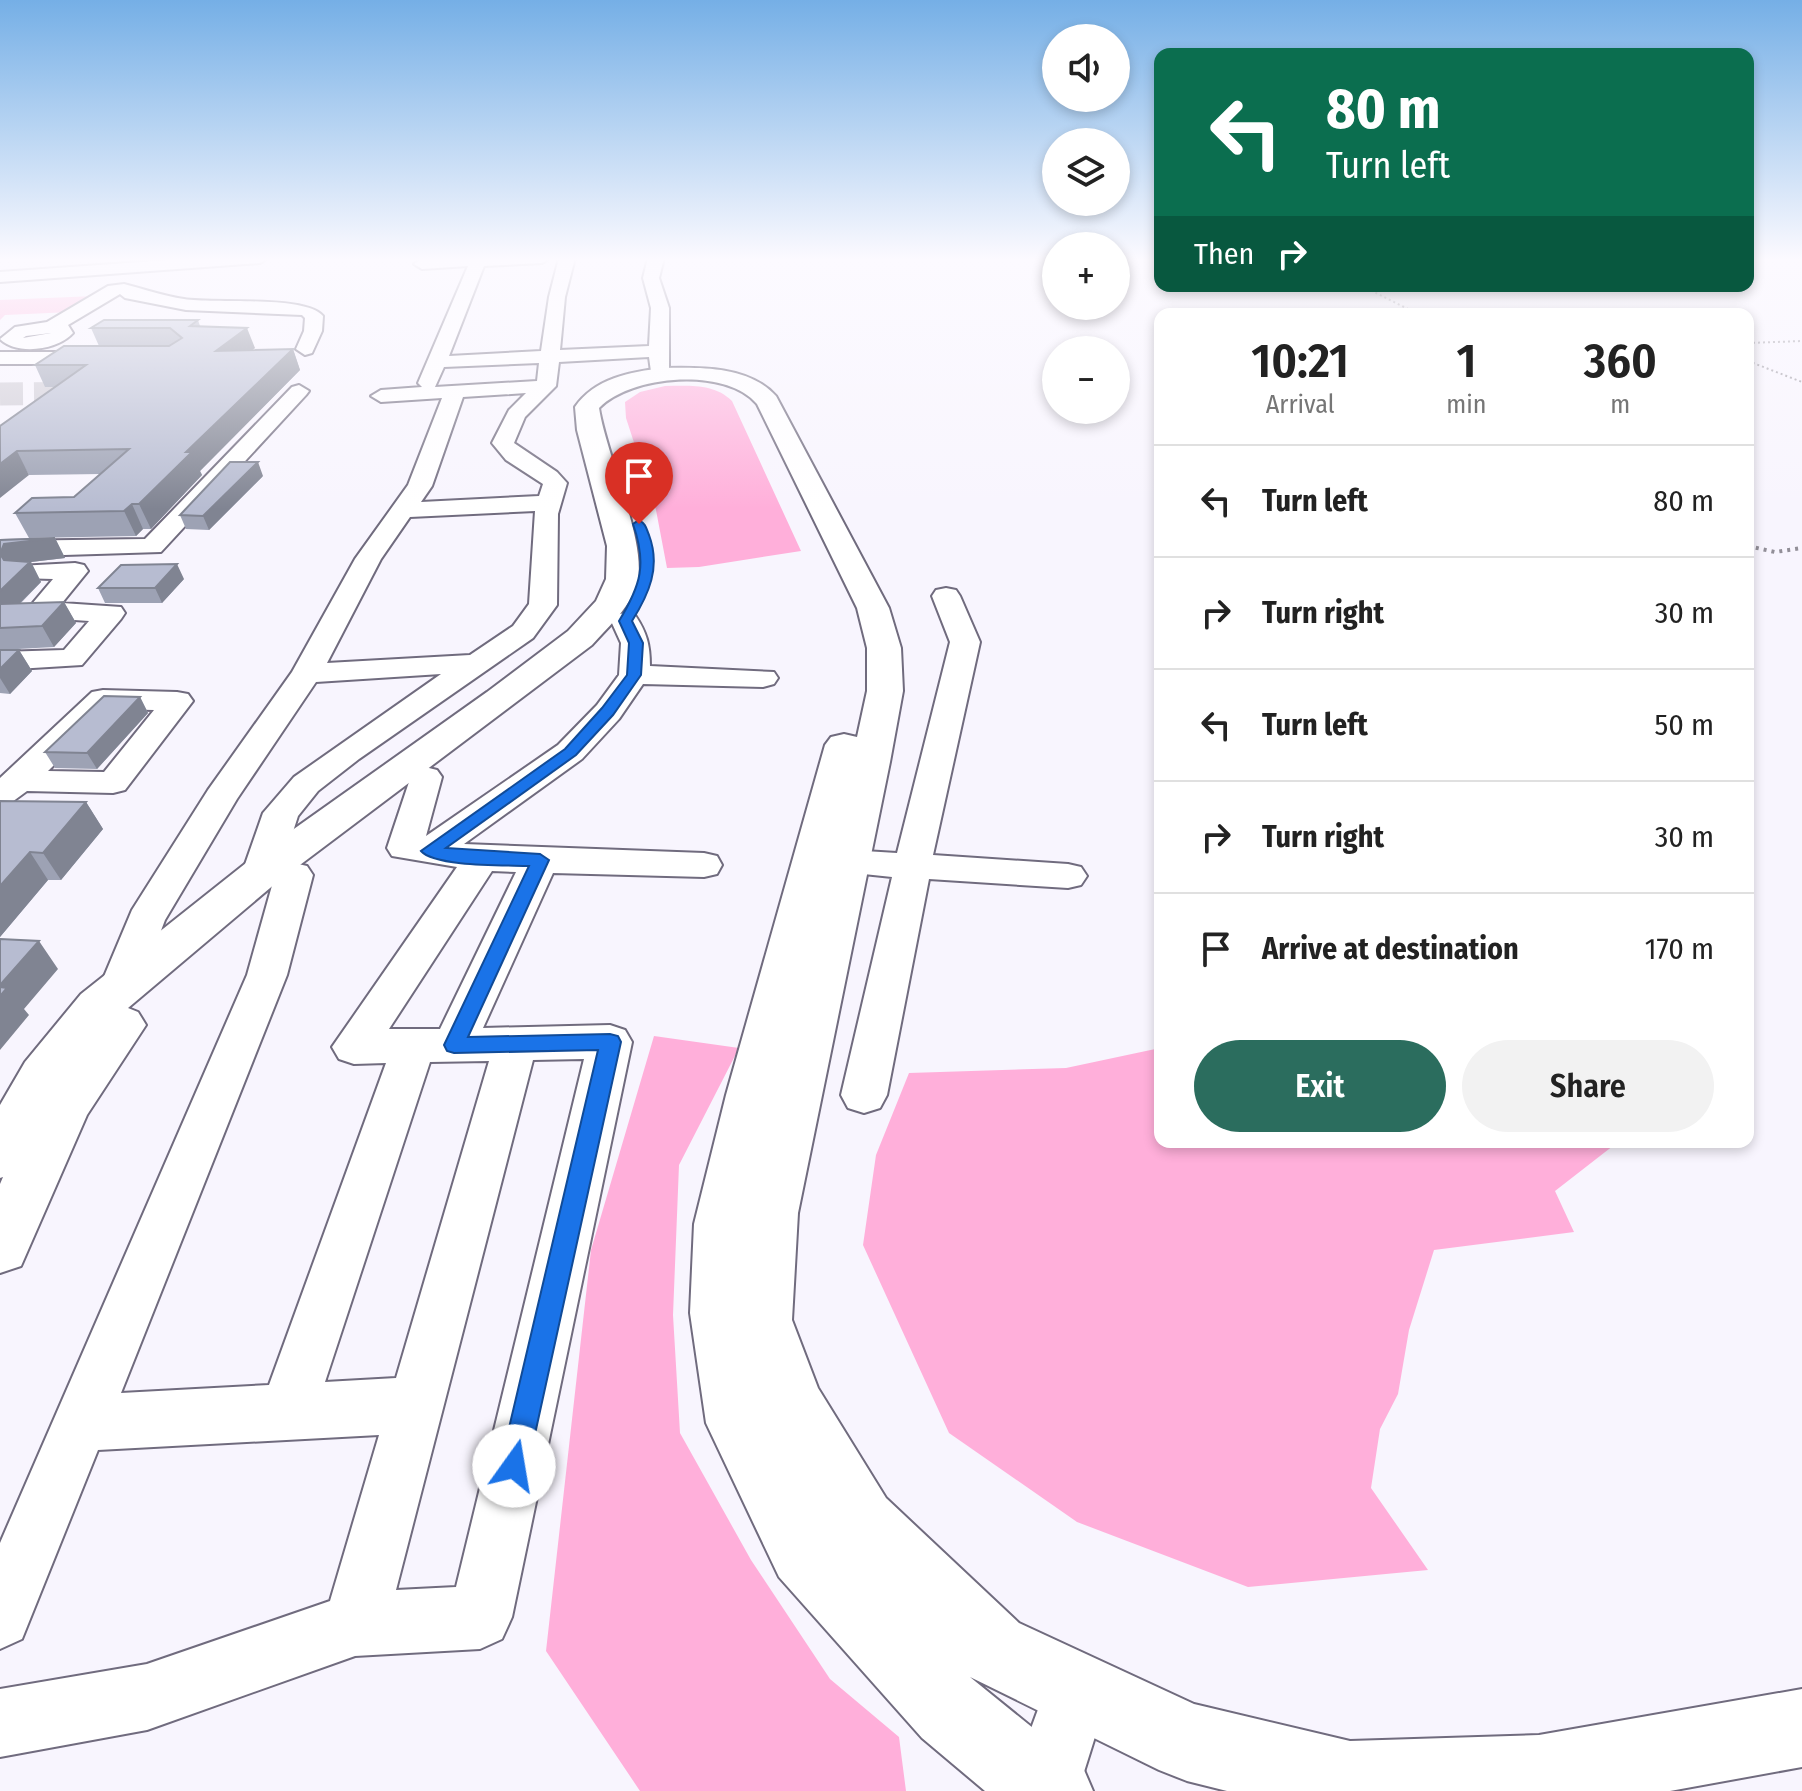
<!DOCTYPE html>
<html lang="en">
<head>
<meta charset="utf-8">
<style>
	body { margin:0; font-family:"Fira Sans Condensed",sans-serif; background:#f2f2f2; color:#222; height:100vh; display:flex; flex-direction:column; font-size:30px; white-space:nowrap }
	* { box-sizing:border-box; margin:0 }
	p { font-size:26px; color:#767676 }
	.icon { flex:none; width:44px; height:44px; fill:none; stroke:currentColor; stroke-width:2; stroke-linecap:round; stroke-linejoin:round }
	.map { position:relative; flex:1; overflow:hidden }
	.details { position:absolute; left:1154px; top:308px; width:600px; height:840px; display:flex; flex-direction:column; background:#fff; border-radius:16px; box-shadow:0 4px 12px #0003 }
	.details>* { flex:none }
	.hud { position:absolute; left:1154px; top:48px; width:600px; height:244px; border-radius:16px; box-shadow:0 4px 12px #0003; background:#0b6e4f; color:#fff; overflow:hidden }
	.fabs { position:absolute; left:1042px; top:24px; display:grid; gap:16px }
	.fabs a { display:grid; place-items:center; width:88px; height:88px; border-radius:50%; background:#fff; box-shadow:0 4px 12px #0003; font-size:40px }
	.pin { position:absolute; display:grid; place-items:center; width:68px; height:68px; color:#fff; margin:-82px -34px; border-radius:50% 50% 50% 0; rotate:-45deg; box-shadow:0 0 8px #0007 }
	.pin .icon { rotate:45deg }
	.me { position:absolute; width:88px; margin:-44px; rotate:13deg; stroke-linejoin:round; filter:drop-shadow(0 0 6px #0008) }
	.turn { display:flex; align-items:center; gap:28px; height:168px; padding:0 40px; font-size:36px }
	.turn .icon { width:104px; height:104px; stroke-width:2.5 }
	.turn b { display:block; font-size:56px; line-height:68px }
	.then { display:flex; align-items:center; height:76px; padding:0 40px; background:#0003; gap:16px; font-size:30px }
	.eta { display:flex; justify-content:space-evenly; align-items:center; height:136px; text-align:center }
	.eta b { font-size:48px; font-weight:600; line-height:56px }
	.action { display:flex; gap:16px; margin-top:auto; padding:16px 40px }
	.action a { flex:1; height:92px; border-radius:48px; background:#2b6d5e; color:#fff; font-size:32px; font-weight:600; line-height:92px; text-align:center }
	.action a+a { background:#f2f2f2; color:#222 }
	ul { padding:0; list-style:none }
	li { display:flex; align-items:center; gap:24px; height:112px; padding:0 40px; border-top:2px solid #e0e0e0 }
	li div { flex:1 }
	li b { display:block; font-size:30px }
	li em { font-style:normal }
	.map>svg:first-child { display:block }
</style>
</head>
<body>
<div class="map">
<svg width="1802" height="1791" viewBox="0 0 1802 1791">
	<rect width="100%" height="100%" fill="#f8f5fe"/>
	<path fill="#ffafda" d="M95,296l-24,16 -66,3 -5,5v-20z
		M665,386c23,0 49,-3 67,15l69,150 -102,16 -32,1 -11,-58 -30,-92 -1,-16 15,-10z
		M654,1036l85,12 -60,117 -6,150 7,118 71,127 79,119 69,58 7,54h-266l-94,-140 45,-401z
		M1160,1048v94h458l-63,49 19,41 -140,18 -25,80 -11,64 -18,35 -9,59 57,82 -180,17 -171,-65 -128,-89 -86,-188 13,-90 33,-82 157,-5z"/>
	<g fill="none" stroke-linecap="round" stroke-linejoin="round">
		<path stroke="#cecbd4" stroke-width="23" stroke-dasharray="23 11" stroke-linecap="butt" d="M0,394l97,-1"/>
		<defs>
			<path id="minor" d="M197,258h71l-8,5 -260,19v-10z
				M450,258h100l-8,5 -58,3 -35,90 92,-5 8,-54 10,-39h16l-10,39 -5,53 89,-4 2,-38 -8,-30 5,-20h16l-5,20 10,30v67l-10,6 -7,-2 -3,-22 -90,5 -3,24 -31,31 -11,26 43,29 10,11 -9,31 -1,91 -24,33 -174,121 -41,32 -20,25 -16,50 12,-3 13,3 6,9 -26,100 -166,418 148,-8 117,-322 -32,1 -15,-5 -7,-12 125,-180 -65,-11 -5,-8 26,-78 12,-3 12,3 5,7 -16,59 132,-91 39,-40 22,-30 2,-32 -10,-22 4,-6 10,-2 10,2c12,18 15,30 15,51l124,6 4,6 -4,6 -11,3 -120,-3 -24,35 -37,40 -118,85 240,9 13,3 5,9 -5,9 -13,3 -151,-4 -70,155 127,-3 15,5 7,12 -120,575 -10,22 -22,10 -125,7 -208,74 -147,27v-68l147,-25 183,-63 49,-166 -281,15 -76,189 -22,10v-106l247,-568 26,-93 -12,3 -13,-3 -6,-9 21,-60 31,-36 147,-103 -125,8 -79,117 -72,121 -29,77 -15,4 -15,-4 -6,-11 32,-76 76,-120 84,-118 63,-113 53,-74 34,-87 -61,4 -10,-6 10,-6 41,-3 -4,-4 50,-117 -46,3 -8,-5 8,-5zM539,363l-2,18 -102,6 9,-20zM526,393l-17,17 -17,33 14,17 37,24 -4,12 -118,6 11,-16 31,-89zM535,511l-6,93 -16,22 -43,29 -143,8 54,-104 29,-42zM492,871l24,1 -76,157h-51zM584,1059l-128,528 -60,3 137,-530zM489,1061l-93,317 -71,4 105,-320z
				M124,284c20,5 39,12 60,15 30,5 121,-4 139,17l-1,15 -10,22 -7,2 -9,-6 8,-18 1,-13 -3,-3 -116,-5 -61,-12 -5,-4 -52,31 5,8c-15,17 -56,23 -73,6l15,-12 32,-5 61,-36zM51,333l-28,5 3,-2z
				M0,352h99l10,6 -10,6h-99z
				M299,385l10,6 -3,4 -145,157 -161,5v-16l145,-2 147,-152z
				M75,563l9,2 4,6 -26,32 59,4 4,6 -4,6 -39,46 -82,5v-18l64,-2 25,-29 -59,-4 -4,-6 27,-32 -35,-1 -4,-6 4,-6z
				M946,588l10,2 4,6 20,46 -47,213 135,9 13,3 6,9 -6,9 -13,3 -139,-9 -42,216 -7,13 -16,5 -16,-5 -7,-13 51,-218 -57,-6 -5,-9 5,-9 13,-3 49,3 53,-211 -18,-46 4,-6z
				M103,690l74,2 11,2 5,7 -68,89 -12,3 -86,-2 -15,11 -12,3v-27l92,-86zM111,709l43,1 -50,62 -56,-1z
				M1077,1656l23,10 10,23 -32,102h-70l46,-125z"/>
			<path id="major" d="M663,368c38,-1 86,-2 113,28l113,212 12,40 2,43 -13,71 -92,451 -6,107 26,68 68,110 133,125 175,81 156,37 189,-6 263,-46v78l-132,24h-443l-40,-10 -28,-11 -189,-93 100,81 11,5 12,28h-108l-63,-53 -143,-161 -73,-154 -16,-110 4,-89 32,-129 99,-350 6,-8 13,-3 13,3 10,-46v-43l-10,-40 -100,-204c-31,-37 -126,-29 -158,4 7,46 46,130 39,171 -5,26 -29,47 -46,66l-316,238 -148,125 10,4 8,13 -59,90 -66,151 -21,7v-89l3,-7 -3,1v-73l25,-43 56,-68 165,-131 241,-171 81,-61 28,-30 10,-22 1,-33 -30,-116 -2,-23c20,-29 55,-35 88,-39z"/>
		</defs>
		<use href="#minor" stroke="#706b7e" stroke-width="4"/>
		<use href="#major" stroke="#706b7e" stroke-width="4"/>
		<path stroke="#928f98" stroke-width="2" stroke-dasharray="2 3" stroke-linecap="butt" d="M1362,286l56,28
			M1748,343l54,-2
			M1748,361l54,21"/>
		<path stroke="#928f98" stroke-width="4" stroke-dasharray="3 5" stroke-linecap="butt" d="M1748,546l27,6 27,-4"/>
		<use href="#minor" fill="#fff" fill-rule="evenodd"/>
		<use href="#major" fill="#fff" fill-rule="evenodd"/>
	</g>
	<path fill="#9da2b4" d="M198,320l2,6 55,22 -3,2 41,-1 7,21 -100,101 2,4 -51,54h-8l-7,7 -107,2 -14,-25 59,-16 27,-23 -72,1 -29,-49 55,-39h-10l-10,-22 64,-19 -8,-18z
		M263,476l-54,54 -23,-1 -6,-14z
		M55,538l10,20 -34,4 10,20 -21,22 44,-2 12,21 -22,24 -54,3v-110z
		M184,579l-22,24h-57l-7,-15z
		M0,650h19l13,21 -22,23 -10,-1z
		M140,697l8,16 -51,56 -42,-1 -10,-16z
		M0,801l86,1 17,27 -42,51h-13l-48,57z"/>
	<path fill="#808492" d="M247,328l8,20 -31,24 -8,-21z
		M293,349l7,21 -100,101 2,4 -51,54 -12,-25 47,-52z
		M17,451l12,24 -29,23v-34z
		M258,462l5,14 -54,54 -6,-14z
		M132,504l11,25 -7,7 -12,-25z
		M55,538l10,20 -34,4 10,20 -41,41v-32l12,-17 -12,-20 4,-10z
		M177,564l7,15 -22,24 -7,-15z
		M64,602l12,21 -22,24 -12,-21z
		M19,650l13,21 -22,23 -10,-16v-9z
		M140,697l8,16 -51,56 -10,-16z
		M86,802l17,27 -42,51 -18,-27z
		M30,852l18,28 -48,57v-51z
		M39,941l19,28 -34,40 5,6 -29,35v-65z"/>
	<path fill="#b7bcd1" stroke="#808492" stroke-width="2" d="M104,320h94l-8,6 57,2 -31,23 77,-2 -107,103h6l-53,52h-7l-8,7 -109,2 17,-15 42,-1 55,-48 -112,2 -17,13v-38l86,-61h-51l29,-19h105l13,-8 -12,-10h-79z
		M230,462h28l-55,54 -23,-1z
		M55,538l-51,6 -4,10 4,6 26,2 -30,29v-51z
		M177,564l-22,24h-57l23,-23z
		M64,602l-22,24 -42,2v-24z
		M0,650h19l-19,19z
		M104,696l36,1 -53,56 -42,-1z
		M0,801l86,1 -43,51 -13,-1 -30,34z
		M0,939l39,2 -39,44z
		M0,987l7,1 -7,8z"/>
	<linearGradient id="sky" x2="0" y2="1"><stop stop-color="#75afe6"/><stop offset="0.51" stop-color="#fcfaff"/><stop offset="1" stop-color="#fcfaff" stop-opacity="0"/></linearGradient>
	<rect width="1802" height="509" fill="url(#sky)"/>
	<path fill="#1a73e8" stroke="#114b97" stroke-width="2" d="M639,520c7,4 7,8 10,15 12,32 0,59 -17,86l11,22 -2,32 -28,40 -37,40 -130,93 94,6 9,6 -81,177 142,-3 8,2 3,6 -93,424 -4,9 -10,5 -9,-5 -5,-9 98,-416 -144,3 -7,-2 -3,-6 85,-179c-23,-1 -94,1 -108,-15l144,-102 37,-41 25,-33 2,-32 -10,-22c22,-36 28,-57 14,-97z"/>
</svg>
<div class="fabs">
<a><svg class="icon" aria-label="sound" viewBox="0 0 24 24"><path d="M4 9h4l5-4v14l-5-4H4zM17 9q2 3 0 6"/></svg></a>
<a><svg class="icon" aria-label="layers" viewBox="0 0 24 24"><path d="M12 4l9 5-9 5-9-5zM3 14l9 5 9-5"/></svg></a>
<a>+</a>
<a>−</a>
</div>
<div class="pin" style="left:639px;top:524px;background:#d93025"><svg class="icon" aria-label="arrive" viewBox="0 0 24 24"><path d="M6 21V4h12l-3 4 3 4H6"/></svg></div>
<svg class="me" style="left:514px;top:1466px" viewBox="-20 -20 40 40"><circle r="19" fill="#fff"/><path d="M0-13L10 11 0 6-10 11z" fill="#1a73e8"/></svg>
<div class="hud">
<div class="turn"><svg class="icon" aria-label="left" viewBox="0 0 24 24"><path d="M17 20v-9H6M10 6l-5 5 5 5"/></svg><div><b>80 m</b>Turn left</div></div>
<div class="then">Then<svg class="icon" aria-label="right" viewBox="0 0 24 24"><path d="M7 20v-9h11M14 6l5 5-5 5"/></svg></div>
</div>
<section class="details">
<div class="eta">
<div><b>10:21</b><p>Arrival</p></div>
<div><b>1</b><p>min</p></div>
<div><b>360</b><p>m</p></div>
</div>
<ul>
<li><svg class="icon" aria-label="left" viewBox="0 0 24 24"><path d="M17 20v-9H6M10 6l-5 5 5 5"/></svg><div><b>Turn left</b></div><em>80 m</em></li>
<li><svg class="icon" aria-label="right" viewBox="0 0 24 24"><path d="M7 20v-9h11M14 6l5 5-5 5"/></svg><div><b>Turn right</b></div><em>30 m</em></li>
<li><svg class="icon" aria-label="left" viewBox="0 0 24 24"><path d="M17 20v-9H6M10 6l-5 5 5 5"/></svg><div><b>Turn left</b></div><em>50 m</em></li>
<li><svg class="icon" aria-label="right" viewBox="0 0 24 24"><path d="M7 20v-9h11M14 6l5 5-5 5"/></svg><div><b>Turn right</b></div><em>30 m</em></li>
<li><svg class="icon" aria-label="arrive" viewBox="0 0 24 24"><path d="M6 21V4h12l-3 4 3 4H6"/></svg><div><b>Arrive at destination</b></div><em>170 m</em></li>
</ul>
<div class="action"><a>Exit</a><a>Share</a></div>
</section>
</div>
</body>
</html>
